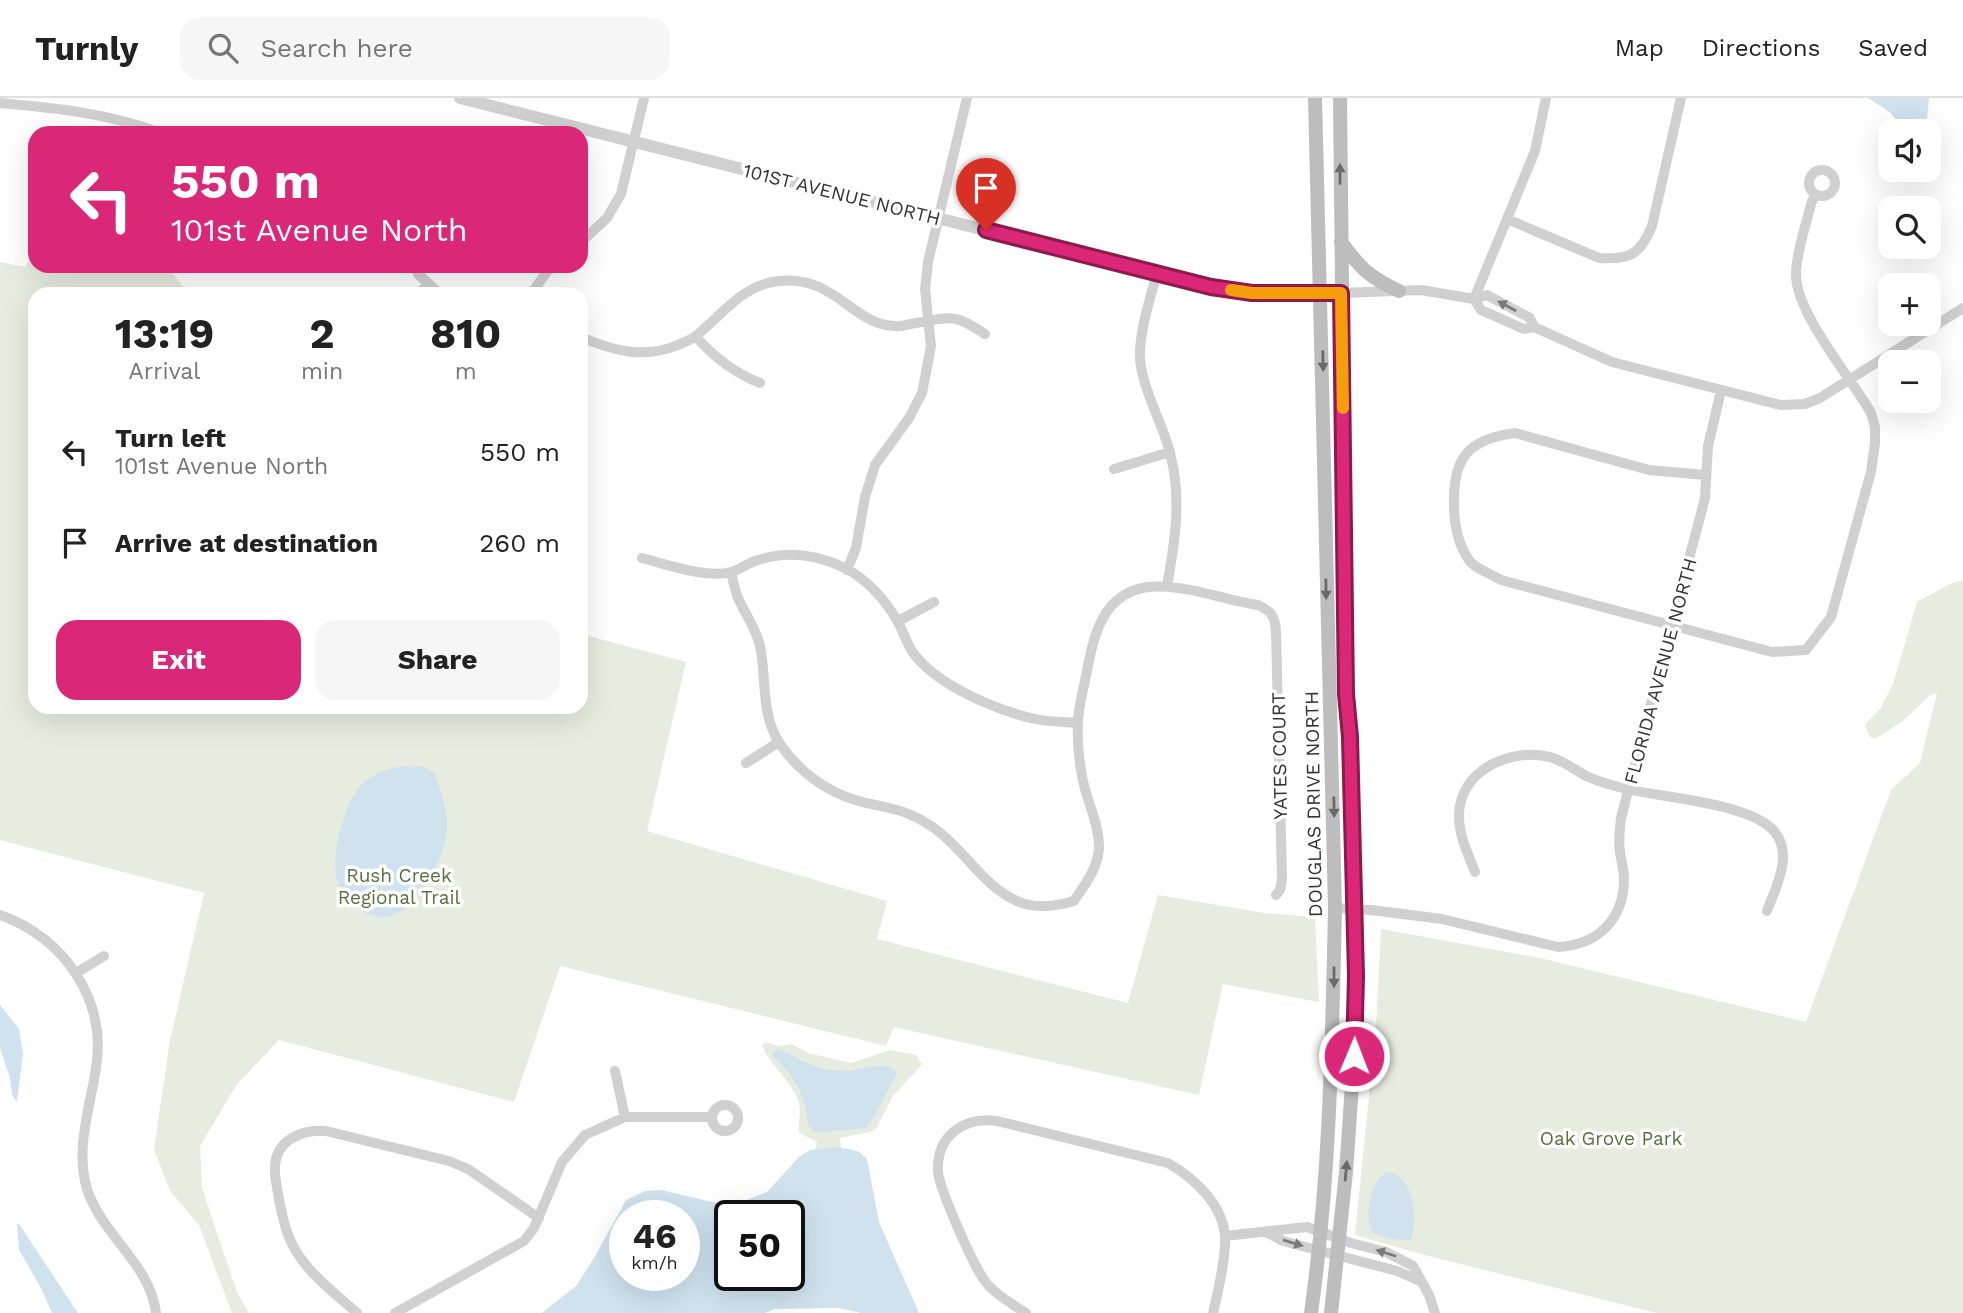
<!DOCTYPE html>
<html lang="en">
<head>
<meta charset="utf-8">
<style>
	body { margin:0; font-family:"Work Sans",sans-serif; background:#f6f6f6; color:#222; height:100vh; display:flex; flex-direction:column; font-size:26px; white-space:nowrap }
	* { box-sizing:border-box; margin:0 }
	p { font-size:23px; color:#767676 }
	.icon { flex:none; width:38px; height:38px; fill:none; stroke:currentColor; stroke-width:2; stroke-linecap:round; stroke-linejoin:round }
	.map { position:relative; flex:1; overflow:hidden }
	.side { position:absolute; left:28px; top:189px; width:560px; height:427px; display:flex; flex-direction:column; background:#fff; border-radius:21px; box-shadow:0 7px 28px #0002 }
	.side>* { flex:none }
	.banner { position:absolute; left:28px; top:28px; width:560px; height:147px; border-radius:21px; box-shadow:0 7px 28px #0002; background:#db2777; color:#fff; overflow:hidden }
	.buttons { position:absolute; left:1878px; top:21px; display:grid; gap:14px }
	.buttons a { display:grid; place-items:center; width:63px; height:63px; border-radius:14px; background:#fff; box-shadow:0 7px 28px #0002; font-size:35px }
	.speed { position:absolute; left:609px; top:1102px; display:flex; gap:14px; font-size:35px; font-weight:700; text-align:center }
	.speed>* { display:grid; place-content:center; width:91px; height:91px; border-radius:50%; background:#fff; box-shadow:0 7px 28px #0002; line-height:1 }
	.speed small { font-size:18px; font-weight:400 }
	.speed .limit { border:4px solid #111; border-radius:10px; background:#fff; color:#111 }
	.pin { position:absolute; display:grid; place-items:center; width:60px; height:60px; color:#fff; margin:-72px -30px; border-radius:50% 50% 50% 0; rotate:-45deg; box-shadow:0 0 7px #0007 }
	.pin .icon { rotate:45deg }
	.me { position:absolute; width:77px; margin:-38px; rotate:1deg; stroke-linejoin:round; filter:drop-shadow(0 0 5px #0008) }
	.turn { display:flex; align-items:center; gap:24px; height:147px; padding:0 28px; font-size:32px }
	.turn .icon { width:91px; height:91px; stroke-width:2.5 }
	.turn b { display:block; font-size:49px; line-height:60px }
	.eta { display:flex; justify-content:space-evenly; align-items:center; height:119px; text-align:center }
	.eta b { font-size:42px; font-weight:700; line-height:49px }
	.cta { display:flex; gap:14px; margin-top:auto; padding:14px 28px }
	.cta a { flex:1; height:80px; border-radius:21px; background:#db2777; color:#fff; font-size:28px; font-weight:700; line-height:80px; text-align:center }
	.cta a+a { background:#f6f6f6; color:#222 }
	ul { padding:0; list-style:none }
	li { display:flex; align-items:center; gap:21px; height:91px; padding:0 28px }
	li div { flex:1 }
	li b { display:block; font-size:26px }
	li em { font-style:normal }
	header { display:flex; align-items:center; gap:42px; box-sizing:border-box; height:98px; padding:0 35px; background:#fff; border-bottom:2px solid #e0e0e0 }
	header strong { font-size:33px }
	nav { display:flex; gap:38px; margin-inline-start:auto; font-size:24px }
	.search { width:490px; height:63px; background:#f6f6f6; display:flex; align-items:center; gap:18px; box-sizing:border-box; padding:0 24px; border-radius:21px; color:#767676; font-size:26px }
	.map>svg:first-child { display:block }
</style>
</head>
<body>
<header>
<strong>Turnly</strong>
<div class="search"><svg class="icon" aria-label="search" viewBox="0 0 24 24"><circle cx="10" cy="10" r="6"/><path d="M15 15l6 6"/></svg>Search here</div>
<nav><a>Map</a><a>Directions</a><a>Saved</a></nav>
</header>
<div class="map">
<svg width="1963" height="1215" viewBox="0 0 1963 1215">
	<rect width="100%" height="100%" fill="#fff"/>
	<path fill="#e6ecdf" d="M35,152v16h132l22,28h-154v413h546v-73l105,28 -39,169 240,70 -10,38 251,64 30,-108 106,18 51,4 4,85 -96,-18 -24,111 -305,-68 -8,19 -326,-80 -46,136 -235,-62 -42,44 -37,62 2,42 35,104 12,21h-17l-33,-88 -29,-34 -16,-42 16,-109 34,-147 -204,-53v-578l25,5z
		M1963,482v733h-306l-232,-58 -70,-20 21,-208 5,-98 159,29 266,64 85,-232 29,-27 17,-70 -7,2 -27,26 -28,18 -6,-3 -4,-11 15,-16 13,-25 24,-82 33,-18z
		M766,944l12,4 14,-2 16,9 43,10 39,-13 26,5 6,9 -29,32 -17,33 -6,3 -30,6 1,10 -26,2 2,-8 -18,-9c-1,-10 3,-24 -1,-33 -6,-18 -32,-39 -36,-55z"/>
	<path fill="#cfe2ee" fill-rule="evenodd" d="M1868,0h61l-3,33h-24l-11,-18z
		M408,668l15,1 11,5c6,18 13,34 13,52 1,30 -29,89 -61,93 -8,1 -19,-3 -26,-7 -35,-22 -26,-62 -15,-96 10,-31 31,-46 63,-48z
		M0,907l19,24 4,25 -6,48 -5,-7 -2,-17 -10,-30z
		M779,951c20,10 43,24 67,22 14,-1 42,-12 51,2l-23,44 -8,11 -49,5 -9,-8c-2,-28 -14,-51 -36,-69l3,-6z
		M837,1049l21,4 9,8 12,63 40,91h-58l-22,-5 -64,1 -10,4h-223l34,-27 18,-28 32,-58 19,-9 16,-1 60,14 23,-3 23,-9 32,-35 11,-7zM684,1118v60h-59v-60zM789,1118v60h-59v-60z
		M1386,1074c29,2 32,47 25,68 -14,0 -30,-1 -40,-10 -6,-18 -1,-47 15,-58z
		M17,1126h2l59,89h-26l-12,-27 -21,-36z"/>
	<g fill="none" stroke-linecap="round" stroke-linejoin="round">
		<path stroke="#d0d0d0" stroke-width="10" d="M0,5c56,5 107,10 161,30
			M1809 85a13 13 0 1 1 26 0a13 13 0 1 1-26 0Z
			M1507,121l92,39c31,2 41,-3 53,-32l29,-128
			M581,144l26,-24 14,-24 23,-96
			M415,168l3,8 22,20
			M1157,175c-7,26 -21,68 -16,94 5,30 22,57 29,86 12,44 5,89 -3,133
			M419,195l10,-9
			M1341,195l80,-3 53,9 13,-4 43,23 4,9
			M531,196l20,-28
			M1474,201l7,11 43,19 10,-2 78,35 168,43 25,-1 15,-6 143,-90
			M1474,201l61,-148 11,-53
			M581,239c32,14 63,22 97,8 6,-3 14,-5 19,-10 27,-22 45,-50 82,-54 57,-6 73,44 116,45 7,1 14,-2 21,-3 35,-6 38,-10 69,11
			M696,239c18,20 38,36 64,46
			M1114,371l56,-17
			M1705,377l-56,-5 -134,-37c-46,6 -62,24 -61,71 0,20 3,39 15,56 6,9 23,14 32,20l271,72 34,-2 25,-33 40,-145 4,-29v-16l-4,-14c-20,-36 -77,-101 -75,-141 1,-22 10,-47 15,-68l4,-10
			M642,460c24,6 65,21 89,14 8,-2 16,-8 24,-11 32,-11 62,-7 92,8 21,12 39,32 51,53 5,9 8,20 14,29 23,34 84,59 123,68 14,3 29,3 43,4
			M847,472l9,-22 9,-51 10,-32 34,-47 13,-25 9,-47 -6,-57 3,-27 39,-164
			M731,474c2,9 4,18 7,26 7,16 18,30 22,48 7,32 0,68 20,98 18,26 44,46 75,56 32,9 49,7 79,28 30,21 49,58 83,73 17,8 40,5 57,0 11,-17 23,-31 25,-52 1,-24 -13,-49 -17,-73 -3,-17 -5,-35 -4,-53 0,-15 5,-32 8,-47 7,-37 15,-83 62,-89 33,-4 76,13 110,18 13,6 17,11 18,26l6,248 -2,11 -4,5
			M898,523l36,-19
			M746,665l33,-21
			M1475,774c-7,-18 -16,-36 -16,-56 0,-47 54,-70 94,-58 12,4 23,12 33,18 14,6 31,11 46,14 35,8 119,14 142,41 20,23 2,56 -7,80
			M1335,810l36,2 71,9 116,28c40,-2 66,-28 66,-68 0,-9 -3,-18 -4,-27 -2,-11 0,-23 1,-34l84,-320 3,-52 13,-55
			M0,817c64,23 107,84 96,153 -6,40 -21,81 -9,121 15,47 63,74 69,124
			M76,875l28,-17
			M615,973l10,46
			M712 1020a13 13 0 1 1 26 0a13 13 0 1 1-26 0Z
			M1268,1135l15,8 114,30 23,10
			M1225,1138l82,-9 44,16 35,9 27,14 16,29 6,18
			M357,1215c-21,-19 -47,-38 -61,-62 -10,-16 -13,-33 -17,-51 -1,-11 -5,-22 -4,-33 1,-27 27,-38 51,-36l123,30 19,8 71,49
			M395,1215l129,-72 10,-13 28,-66 23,-27 40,-18h86
			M1026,1215c-13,-8 -28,-17 -38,-28 -13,-14 -48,-95 -50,-113 -2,-36 26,-56 59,-51l171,42c26,15 56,42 57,75 1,21 -7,54 -12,75"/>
		<path stroke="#d0d0d0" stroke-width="12" d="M460,0l751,189 41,6h89"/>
		<path stroke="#bdbdbd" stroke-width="14" d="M1341,144c20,27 28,35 58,49
			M1311,1215c19,-134 21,-269 24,-405l-20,-810
			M1331,1215l15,-141 8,-116 2,-80 -10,-318 -6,-560"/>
	</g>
	<defs><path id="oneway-solid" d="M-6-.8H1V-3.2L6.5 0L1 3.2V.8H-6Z" transform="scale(1.75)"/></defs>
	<g fill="#6a6a6a">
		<use href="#oneway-solid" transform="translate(1340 76) rotate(-90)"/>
		<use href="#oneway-solid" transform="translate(1323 263) rotate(89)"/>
		<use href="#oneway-solid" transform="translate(1326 491) rotate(89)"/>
		<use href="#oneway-solid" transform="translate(1334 709) rotate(89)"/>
		<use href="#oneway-solid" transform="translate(1334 879) rotate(90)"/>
		<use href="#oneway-solid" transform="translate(1346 1073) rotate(-85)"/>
	</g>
	<g fill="#7a7a7a">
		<use href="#oneway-solid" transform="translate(1507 208) rotate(-152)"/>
		<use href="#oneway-solid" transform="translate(1293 1145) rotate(17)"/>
		<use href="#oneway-solid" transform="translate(1386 1155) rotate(-162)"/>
	</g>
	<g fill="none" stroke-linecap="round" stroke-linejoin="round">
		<defs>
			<path id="route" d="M986,132l225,57 41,6h89l5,401 4,43 6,239 -2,80"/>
		</defs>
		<use href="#route" stroke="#8e194d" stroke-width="18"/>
		<use href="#route" stroke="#db2777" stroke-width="12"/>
		<path stroke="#f59e0b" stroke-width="12" d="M1231,192l21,3h89l2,115"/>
	</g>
	<g text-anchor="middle" stroke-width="7" stroke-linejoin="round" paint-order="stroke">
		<g font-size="19" fill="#333" stroke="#fff">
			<text transform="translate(842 96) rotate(14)" y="7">101ST AVENUE NORTH</text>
			<text transform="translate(1660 573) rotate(-75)" y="7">FLORIDA AVENUE NORTH</text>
			<text transform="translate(1279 658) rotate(-91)" y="7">YATES COURT</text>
			<text transform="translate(1313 706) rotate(-91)" y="7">DOUGLAS DRIVE NORTH</text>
		</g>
		<g font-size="19" fill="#56703f" stroke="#fff">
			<text x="399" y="784">Rush Creek<tspan x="399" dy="22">Regional Trail</tspan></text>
			<text x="1611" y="1047">Oak Grove Park</text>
		</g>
	</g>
</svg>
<div class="buttons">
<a><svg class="icon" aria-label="sound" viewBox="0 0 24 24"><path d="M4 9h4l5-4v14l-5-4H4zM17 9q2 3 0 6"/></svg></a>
<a><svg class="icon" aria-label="search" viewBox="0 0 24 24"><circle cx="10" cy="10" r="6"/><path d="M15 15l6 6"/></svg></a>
<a>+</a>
<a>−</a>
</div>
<div class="speed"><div>46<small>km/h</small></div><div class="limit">50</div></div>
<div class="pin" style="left:986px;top:132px;background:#d93025"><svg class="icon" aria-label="arrive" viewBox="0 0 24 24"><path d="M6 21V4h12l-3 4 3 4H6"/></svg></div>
<svg class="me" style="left:1354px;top:958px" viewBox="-20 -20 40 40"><circle r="17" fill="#db2777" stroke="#fff" stroke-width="3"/><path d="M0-11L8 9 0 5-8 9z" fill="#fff"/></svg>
<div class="banner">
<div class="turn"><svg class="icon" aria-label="left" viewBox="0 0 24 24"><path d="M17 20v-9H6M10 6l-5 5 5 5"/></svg><div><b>550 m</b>101st Avenue North</div></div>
</div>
<section class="side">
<div class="eta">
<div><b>13:19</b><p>Arrival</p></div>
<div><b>2</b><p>min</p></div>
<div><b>810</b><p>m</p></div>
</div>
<ul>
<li><svg class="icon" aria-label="left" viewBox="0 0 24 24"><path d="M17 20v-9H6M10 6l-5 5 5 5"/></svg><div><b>Turn left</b><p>101st Avenue North</p></div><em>550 m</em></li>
<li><svg class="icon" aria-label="arrive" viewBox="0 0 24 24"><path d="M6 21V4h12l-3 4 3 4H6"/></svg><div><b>Arrive at destination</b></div><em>260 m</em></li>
</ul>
<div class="cta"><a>Exit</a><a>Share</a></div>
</section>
</div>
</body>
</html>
